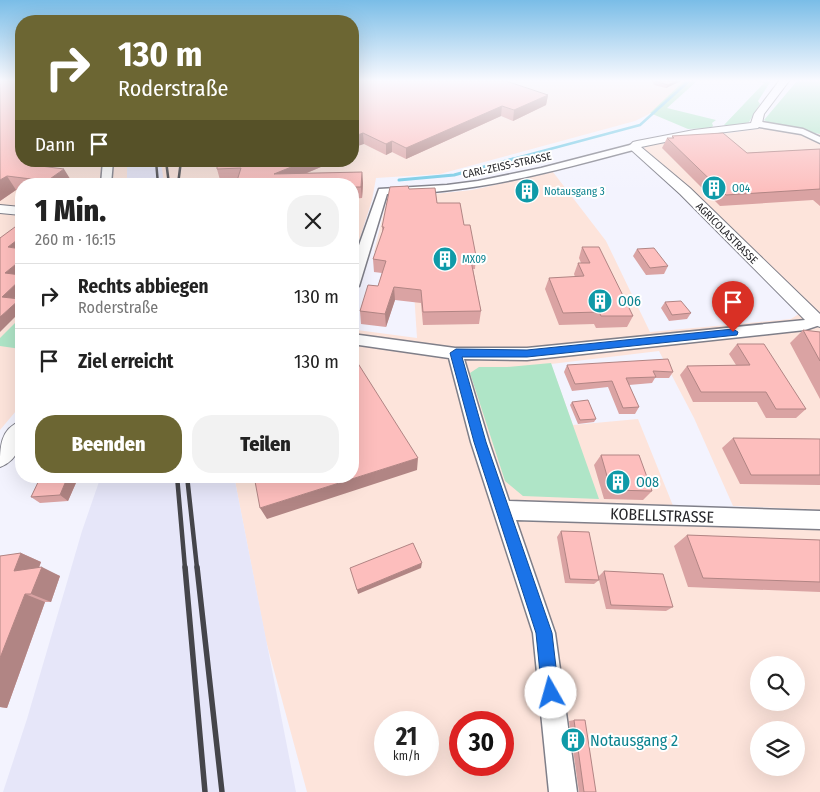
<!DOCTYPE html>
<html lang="de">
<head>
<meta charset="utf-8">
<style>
	body { margin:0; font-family:"Fira Sans Condensed",sans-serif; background:#f2f2f2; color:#222; height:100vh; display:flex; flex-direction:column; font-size:19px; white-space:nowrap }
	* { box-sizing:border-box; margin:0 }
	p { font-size:16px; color:#767676 }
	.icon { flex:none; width:28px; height:28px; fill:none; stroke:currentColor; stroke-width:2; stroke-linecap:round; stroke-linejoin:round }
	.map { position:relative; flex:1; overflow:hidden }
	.sheet { position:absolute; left:15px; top:178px; width:344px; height:305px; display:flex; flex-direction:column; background:#fff; border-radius:20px; box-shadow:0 5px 20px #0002 }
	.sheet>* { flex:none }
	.guide { position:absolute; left:15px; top:15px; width:344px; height:152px; border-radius:20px; box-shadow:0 5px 20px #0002; background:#6c6633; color:#fff; overflow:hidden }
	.controls { position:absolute; left:750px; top:656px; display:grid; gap:10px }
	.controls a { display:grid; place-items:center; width:55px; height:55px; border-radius:50%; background:#fff; box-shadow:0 5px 20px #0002; font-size:25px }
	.speed { position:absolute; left:374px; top:711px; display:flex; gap:10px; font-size:25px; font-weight:700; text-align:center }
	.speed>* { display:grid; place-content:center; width:65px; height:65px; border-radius:50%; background:#fff; box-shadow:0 5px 20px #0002; line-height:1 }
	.speed small { font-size:12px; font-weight:400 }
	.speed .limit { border:8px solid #d22; background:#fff; color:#111 }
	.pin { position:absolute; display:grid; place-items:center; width:42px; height:42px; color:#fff; margin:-51px -21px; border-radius:50% 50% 50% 0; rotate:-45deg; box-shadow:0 0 5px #0007 }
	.pin .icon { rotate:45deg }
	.me { position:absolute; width:55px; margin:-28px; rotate:353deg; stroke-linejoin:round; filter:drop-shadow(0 0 4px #0008) }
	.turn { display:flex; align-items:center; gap:18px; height:105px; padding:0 20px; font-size:22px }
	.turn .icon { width:65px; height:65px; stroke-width:2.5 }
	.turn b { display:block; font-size:35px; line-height:42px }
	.then { display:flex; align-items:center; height:48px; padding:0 20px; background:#0003; gap:10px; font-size:19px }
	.round { display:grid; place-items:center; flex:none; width:52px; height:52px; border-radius:20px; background:#f2f2f2 }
	.headline { display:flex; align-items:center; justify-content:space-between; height:85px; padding:0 20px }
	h1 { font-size:30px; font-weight:800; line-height:38px }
	.cta { display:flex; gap:10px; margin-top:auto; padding:10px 20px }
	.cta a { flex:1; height:58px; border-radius:20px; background:#6c6633; color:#fff; font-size:20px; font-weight:800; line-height:58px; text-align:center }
	.cta a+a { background:#f2f2f2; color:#222 }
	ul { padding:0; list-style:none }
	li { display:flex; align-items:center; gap:15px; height:65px; padding:0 20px; border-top:1px solid #e0e0e0 }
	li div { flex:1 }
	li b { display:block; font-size:19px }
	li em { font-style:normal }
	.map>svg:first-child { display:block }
</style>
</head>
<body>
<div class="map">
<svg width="820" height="792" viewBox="0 0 820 792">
	<rect width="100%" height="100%" fill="#f3f3fe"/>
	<path fill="#fde4db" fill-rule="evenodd" d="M0,81l21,80h331l1,-80h332l-36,33 -14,7 -195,53 -64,4 -4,22 -19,60 -1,-76h-331v221l-21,25z
		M765,128l35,6h20v376l-87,-4 -39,-88 -35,-67 -108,13 22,61 65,-6 42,104 140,4v265h-513l-41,-151 -32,-165h118l1,-148 4,2 60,8 -6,-92 -37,6 13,-53 85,-9 81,-18 53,69 44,91 141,-13 20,-13 -167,-157 1,-3 31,-6zM759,665h37v37h-37zM385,722h43v43h-43zM460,722h42v43h-42zM759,730h37v38h-37z"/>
	<path fill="#e6e6f9" d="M127,161h34l3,23h-37z
		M101,476h133l62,316h-293l24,-73 55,-188z"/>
	<path fill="#afe5c7" d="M684,81h13l-30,27 49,12 -4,3 1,3 -2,2 -23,1 -38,-16z
		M755,81h16l-13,20 2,3 -11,18 -10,3h-15l40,-42z
		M797,81h23v53l-49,-10 -7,-4z
		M16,322l5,1v18l-4,4 4,1v3l-21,-3v-8z
		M551,363l48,136 -76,-3 -18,-15 -35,-108 9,-6h28z"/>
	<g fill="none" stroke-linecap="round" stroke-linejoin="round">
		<path stroke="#75cbe5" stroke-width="2.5" d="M509,160l131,-35 49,-44"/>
		<path stroke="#75cbe5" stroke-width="3" d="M399,180l55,-5 59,-16"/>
		<defs>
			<path id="minor" d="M756,121l47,8 17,8v6l-19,-9 -48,-8v-4z
				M634,144l5,3 -2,2c-82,22 -164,45 -250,45l-28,92 -7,4v-25l27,-76 68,-4 31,-4 63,-13z
				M103,161h10l-2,23h-10z
				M818,316l2,1v8l-15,5 -278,30 -63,-1 25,83 20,59 311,10v18l-304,-9 39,113 22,159h-28l-16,-159 -62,-191 -22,-84 -97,-14v-10l103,14h72l278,-28z"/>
			<path id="tertiary" d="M779,81h10l-25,33 -2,9 -4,5 -64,8 -53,11 49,41 130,126v13l-14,-6 -126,-127 -52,-47 5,-5 4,-1 57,-11 57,-7 3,-9z
				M0,205l21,2v8l-21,-2z
				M21,421c1,19 0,38 -21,46 0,-20 0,-38 21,-46z"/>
		</defs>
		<use href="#minor" stroke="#7f7f89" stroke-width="3"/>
		<use href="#tertiary" stroke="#7f7f89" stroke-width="2"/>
		<use href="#minor" fill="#fff" fill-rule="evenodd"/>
		<use href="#tertiary" fill="#fff" fill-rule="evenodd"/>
		<path stroke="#45454a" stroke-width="2.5" d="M156,161l2,23
			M166,161l3,23
			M178,184l3,-23"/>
		<path stroke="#45454a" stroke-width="4.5" d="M177,476l8,92
			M187,476l10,92"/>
		<path stroke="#45454a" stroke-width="5.5" d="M185,567l20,225
			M197,567l25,225"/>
	</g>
	<path fill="#daa3a3" d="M0,81l51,86 21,15 -2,2h-49v6h-5l-16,11z
		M352,81l196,14 -2,10 -33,16 -12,-5 -95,43 -14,-7 -6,3 -22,-11z
		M652,81h29l-15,7 -12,-3z
		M672,136l75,17 73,-4v57l-7,-6 -93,6 -58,-58 5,-10h5z
		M217,161h111v3l-21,9 55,-1 1,11 -1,15 -10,1v-15l-115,-4h-17l-3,-11z
		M409,189l28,14 27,22 12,31 -1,13h-2l8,42 -2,13 -56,1 -2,-22 -26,-3 -9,27 -25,-3 -1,-13 18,-25 4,-13 -8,-1 -1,-13 9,-25v-7z
		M582,247l51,69 -6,11 -31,1 -2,-4 -35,1 -14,-36 4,-11 26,-1 -1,-3 4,-11h3l-2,-5z
		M637,249l31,17 -4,8 -18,1 -13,-19z
		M665,302l26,11 -4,6 -18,2 -8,-13z
		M803,330l17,2v67l-30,-56z
		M737,344l69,65 -10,9h-30l-9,-16h-64l-13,-27 7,-9 49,-1 -7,-11z
		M567,365l106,7 -4,6h-14l-3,5 -23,2 10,22 -4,7h-16l-11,-27 -36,4 -8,-19z
		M572,402l24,17 -2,3 -16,2 -8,-19z
		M733,438l87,1v46l-80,-1 -18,-36z
		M601,455l51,36 -9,9 -39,-1 -10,-34z
		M41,476h38l-11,25 -28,2 -9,-6z
		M561,531l38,45 5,-5 69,36 -7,4 -60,-2 -7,-29 -5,4 -29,-1 -8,-46z
		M687,535l133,5v52l-132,-5 -14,-41z
		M21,553l20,9 -2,6 21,8 -9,26h-6l-38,106 -7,-1v-151z
		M574,720l22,72h-17l-10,-71z"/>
	<path fill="#b18584" d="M676,81h5l-15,7 2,-3z
		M548,95l-2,10 -33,16 1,-11z
		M502,106l-1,10 -95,43v-11z
		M363,133l1,11 -12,4v-11z
		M392,141v11l-6,3v-11z
		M30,161h30l-26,17 -9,-14z
		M306,161h22v3l-48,20 -6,-10z
		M64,169l8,13 -2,2h-21l-2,-3z
		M362,172l1,11 -1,15 -1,-11z
		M7,176l9,14 -16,11v-21z
		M21,237v12l-13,-2z
		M21,260v12l-9,9 -7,-8z
		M21,279v13l-13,12 -6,-7z
		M394,287l1,13 -9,27 -1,-13z
		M20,299l1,2v10l-21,21v-15z
		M418,458l-1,12 -150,49 -7,-11z
		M68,476h11l-11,25 -8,-6z
		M21,553l20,9 -7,18 -20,-9z
		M422,563l-1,5 -63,26 -1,-4z
		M42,567l18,9 -9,26 -20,-8z
		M25,594l20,8 -38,106 -7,-1v-49z"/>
	<path fill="#fdbebd" stroke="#b18584" d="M0,81h21v80h9l-5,3 39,5 -17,12 -40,-5 -7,4z
		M352,81h154l42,14 -34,15 -12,-4 -96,42 -14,-7 -6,3 -23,-11 -11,4z
		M655,81h21l-8,4z
		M723,133l24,20 73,-4v40l-94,6 -59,-57h7l-2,-2z
		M217,161h89l-32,13 88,-2 -1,15h-9v-3h-116l5,-16 -24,1z
		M408,186l1,3 26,-1 2,15h23l4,22h6l6,31h-6l11,55 -58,1 -2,-22 -27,-3 -9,27 -25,-3 8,-26 10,1 8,-25 -13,-2 11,-32h-2l8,-40z
		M19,224l2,3v10l-13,10 13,2v11l-16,13 16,2v4l-19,18 18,2 -20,18v-79z
		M582,247h17l34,69h-32l-2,-4 -36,1 -14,-35 35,-2 -6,-13h12z
		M654,248l14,18 -18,2 -13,-19z
		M681,301l10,12 -19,2 -7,-13z
		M803,330l17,2v29z
		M737,344h27l42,65h-30l-10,-17h-65l-14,-26 63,-1z
		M352,354l66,104 -158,50 -6,-32h98z
		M668,359l5,13 -20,-1 3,6 -30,1 13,29 -16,1 -11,-27 -37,3 -8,-19z
		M588,400l8,19 -16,1 -8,-18z
		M733,438l87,1v36h-69z
		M601,455h38l13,36 -41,-1z
		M41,476h27l-8,19 -29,2z
		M561,531l28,1 10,48 -29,-1z
		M687,535l133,5v42l-117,-4z
		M413,543l9,20 -65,27 -7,-22z
		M21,553l-7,18 28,-4 -11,27h-6l-25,64v-102z
		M604,571l59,3 10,33 -62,-2z
		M574,720h11l11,72h-12z"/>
	<linearGradient id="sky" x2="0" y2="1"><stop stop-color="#7abde7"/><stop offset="0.42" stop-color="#fafaff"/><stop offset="1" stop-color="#fafaff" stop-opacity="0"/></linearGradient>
	<rect width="820" height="192" fill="url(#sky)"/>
	<path fill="#1a73e8" stroke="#114b97" d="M733,329l5,3 -1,3 -210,22h-65l24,85 66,191 7,60 -2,6 -6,2 -6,-2 -3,-6 -6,-60 -62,-191 -24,-89 6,-4 71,1z"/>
	<defs>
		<symbol id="building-disc" viewBox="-11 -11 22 22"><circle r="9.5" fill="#0f9aa8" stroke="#fff"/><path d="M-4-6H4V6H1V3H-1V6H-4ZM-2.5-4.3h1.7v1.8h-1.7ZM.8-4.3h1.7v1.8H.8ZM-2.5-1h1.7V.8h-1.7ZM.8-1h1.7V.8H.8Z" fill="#fff"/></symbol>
	</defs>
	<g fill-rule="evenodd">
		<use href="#building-disc" x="700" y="174" width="28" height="28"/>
		<use href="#building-disc" x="513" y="177" width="28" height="28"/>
		<use href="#building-disc" x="431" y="245" width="28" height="28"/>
		<use href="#building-disc" x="586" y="287" width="28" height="28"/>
		<use href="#building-disc" x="604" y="468" width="28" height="28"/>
		<use href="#building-disc" x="559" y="726" width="28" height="28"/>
	</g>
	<g text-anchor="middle" stroke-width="4" stroke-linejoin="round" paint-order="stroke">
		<g font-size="11" fill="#26262a" stroke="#fff">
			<text transform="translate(507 165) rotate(-12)" y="4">CARL-ZEISS-STRASSE</text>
			<text transform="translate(727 233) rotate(45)" y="4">AGRICOLASTRASSE</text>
		</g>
		<g font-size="11" fill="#0d838f" stroke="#fff" text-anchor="start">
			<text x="732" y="192">O04</text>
			<text x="544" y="195">Notausgang 3</text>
			<text x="462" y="263">MX09</text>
		</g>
		<g font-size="14" fill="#0d838f" stroke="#fff" text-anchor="start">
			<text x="618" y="306">O06</text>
			<text x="636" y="487">O08</text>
		</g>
		<g font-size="16" fill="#26262a" stroke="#fff">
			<text transform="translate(662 515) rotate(2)" y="6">KOBELLSTRASSE</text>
		</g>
		<g font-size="16" fill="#0d838f" stroke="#fff" text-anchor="start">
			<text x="590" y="746">Notausgang 2</text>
		</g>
	</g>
</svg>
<div class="controls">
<a><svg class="icon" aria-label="search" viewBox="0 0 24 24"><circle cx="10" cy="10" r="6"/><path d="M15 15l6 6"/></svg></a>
<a><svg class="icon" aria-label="layers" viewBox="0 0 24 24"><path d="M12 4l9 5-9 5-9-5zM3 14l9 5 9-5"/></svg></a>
</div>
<div class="speed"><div>21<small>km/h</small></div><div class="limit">30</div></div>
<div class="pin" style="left:733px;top:332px;background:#d93025"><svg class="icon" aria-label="arrive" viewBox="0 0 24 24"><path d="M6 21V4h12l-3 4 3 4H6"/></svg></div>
<svg class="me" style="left:551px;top:693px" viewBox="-20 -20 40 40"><circle r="19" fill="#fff"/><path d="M0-13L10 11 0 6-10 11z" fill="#1a73e8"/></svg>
<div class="guide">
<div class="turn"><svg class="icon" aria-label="right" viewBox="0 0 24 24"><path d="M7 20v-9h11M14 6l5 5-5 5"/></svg><div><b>130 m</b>Roderstraße</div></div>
<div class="then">Dann<svg class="icon" aria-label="arrive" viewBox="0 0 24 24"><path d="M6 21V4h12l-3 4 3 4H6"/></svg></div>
</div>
<section class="sheet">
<div class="headline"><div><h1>1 Min.</h1><p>260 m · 16:15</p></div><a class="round"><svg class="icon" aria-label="close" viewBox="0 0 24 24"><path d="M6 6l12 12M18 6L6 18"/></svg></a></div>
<ul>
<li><svg class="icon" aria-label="right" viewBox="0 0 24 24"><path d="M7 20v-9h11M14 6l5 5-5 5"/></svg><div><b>Rechts abbiegen</b><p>Roderstraße</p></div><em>130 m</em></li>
<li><svg class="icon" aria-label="arrive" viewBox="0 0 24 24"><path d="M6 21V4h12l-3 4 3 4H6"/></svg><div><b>Ziel erreicht</b></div><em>130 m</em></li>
</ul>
<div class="cta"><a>Beenden</a><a>Teilen</a></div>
</section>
</div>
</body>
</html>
